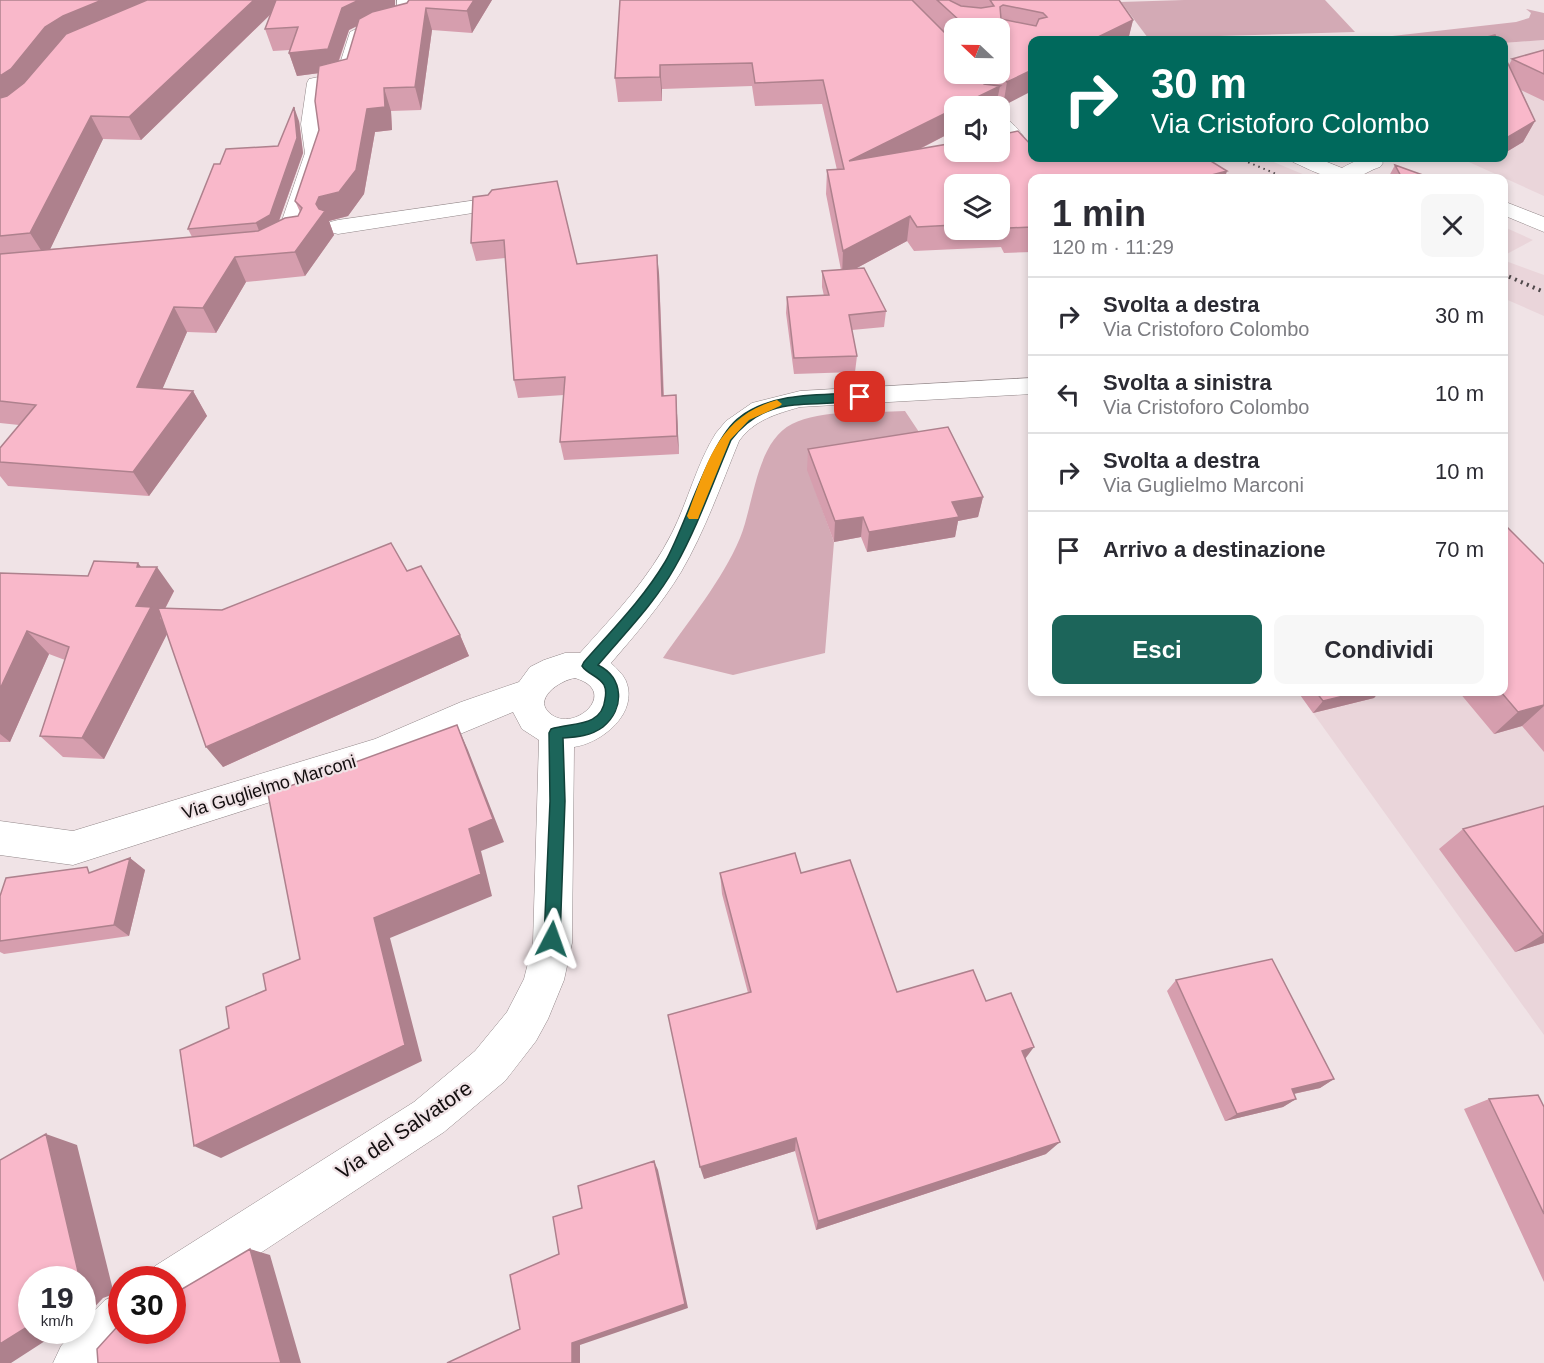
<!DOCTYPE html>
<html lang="it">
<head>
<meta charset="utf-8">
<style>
	body { margin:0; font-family:Helvetica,sans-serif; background:#f7f7f7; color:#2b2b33; height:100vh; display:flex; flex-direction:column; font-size:22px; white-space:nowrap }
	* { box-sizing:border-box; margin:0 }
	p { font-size:20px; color:#7c7c81 }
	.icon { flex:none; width:33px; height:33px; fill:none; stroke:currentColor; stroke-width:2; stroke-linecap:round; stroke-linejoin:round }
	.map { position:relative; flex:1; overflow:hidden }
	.panel { position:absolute; left:1028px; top:174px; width:480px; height:522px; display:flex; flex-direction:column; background:#fff; border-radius:12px; box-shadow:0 3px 9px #0003 }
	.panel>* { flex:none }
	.top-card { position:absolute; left:1028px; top:36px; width:480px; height:126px; border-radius:12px; box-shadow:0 3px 9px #0003; background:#00695c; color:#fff; overflow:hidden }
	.needle { width:39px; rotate:292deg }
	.buttons { position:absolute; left:944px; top:18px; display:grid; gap:12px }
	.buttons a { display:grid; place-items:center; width:66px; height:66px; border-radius:12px; background:#fff; box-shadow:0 3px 9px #0003; font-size:30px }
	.speed { position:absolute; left:18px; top:1266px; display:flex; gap:12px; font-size:30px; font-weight:700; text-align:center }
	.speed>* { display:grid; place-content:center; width:78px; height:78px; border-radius:50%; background:#fff; box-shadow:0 3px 9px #0003; line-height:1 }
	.speed small { font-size:15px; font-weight:400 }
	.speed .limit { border:9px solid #d22; background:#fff; color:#111 }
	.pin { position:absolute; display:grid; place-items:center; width:51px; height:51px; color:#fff; margin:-26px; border-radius:12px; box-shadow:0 3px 9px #0006 }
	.me { position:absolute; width:66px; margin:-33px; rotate:4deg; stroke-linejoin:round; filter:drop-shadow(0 0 4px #0008) }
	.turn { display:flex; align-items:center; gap:21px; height:126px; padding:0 24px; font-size:27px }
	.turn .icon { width:78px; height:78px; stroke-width:2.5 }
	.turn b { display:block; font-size:42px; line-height:51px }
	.round { display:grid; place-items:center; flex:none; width:63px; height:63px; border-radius:12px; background:#f7f7f7 }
	.overview { display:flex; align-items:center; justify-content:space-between; height:102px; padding:0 24px }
	h1 { font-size:36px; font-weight:600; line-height:45px }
	.action { display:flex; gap:12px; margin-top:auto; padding:12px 24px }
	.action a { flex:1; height:69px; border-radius:12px; background:#1c655a; color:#fff; font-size:24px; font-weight:600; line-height:69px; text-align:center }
	.action a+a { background:#f7f7f7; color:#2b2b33 }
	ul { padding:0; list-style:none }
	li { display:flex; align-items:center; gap:18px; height:78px; padding:0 24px; border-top:2px solid #e1e1e2 }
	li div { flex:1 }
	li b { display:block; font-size:22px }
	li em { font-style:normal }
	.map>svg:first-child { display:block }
</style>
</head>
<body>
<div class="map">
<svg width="1544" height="1363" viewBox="0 0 1544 1363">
	<rect width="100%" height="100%" fill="#f0e3e6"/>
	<path fill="#ead5da" d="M1544,40v156l-84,-38h43v-115z
		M1192,158h72l48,20h-74z
		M1503,226l1,1 29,13 -30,16z
		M1503,260l41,15v41l-41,-18z
		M1544,630v405l-246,-343h205z"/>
	<path fill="#d3aab5" d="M1184,0h141l30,32 -207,6 -27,-36z
		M1526,9l18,4v27l-41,3v-3h-146l159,-18 13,-4 2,-5z
		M905,411l26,39 -123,20 26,72 -9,111 -92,22 -70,-17c26,-38 59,-77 77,-120 14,-34 16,-96 52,-114 29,-15 80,-11 113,-13z"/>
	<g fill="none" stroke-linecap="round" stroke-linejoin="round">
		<defs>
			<path id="minor" d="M397,0h16l1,19 -3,4 -33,9 -14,7 -12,42 -27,6 -4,37 4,29 -26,82 -3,5 -8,2 -8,-2 -3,-5 28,-82 -4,-29 6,-41 2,-4 28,-6 13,-41 16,-8 31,-8z
				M999,115c14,4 33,29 33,43h7l23,20h-22l-14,-11 -27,-33z
				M1290,158h27l25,10c12,-7 25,-12 38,-9l3,4 -3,4c-10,3 -19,10 -27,11 -20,5 -42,-8 -60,-16z
				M484,199l8,1 3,5 -3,5 -154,24 -8,-2 -3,-5 3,-5 8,-2z
				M1503,201l41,16v15l-41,-17z
				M1032,378v16l-232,13c-24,7 -46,13 -61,34 -18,44 -34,90 -58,131 -20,33 -45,62 -70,91 6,6 12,11 15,18 13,32 -24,62 -52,66l-2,196 -8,37 -16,39 -12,22 -31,40 -61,51 -255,168 -17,7v-27h-22l5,-14 259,-164 61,-51 32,-39 17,-33 9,-36 6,-203 -17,-11 -9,-17 -130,54 -310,99 -73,-10v-34l73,10 302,-92 86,-37 58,-20 11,-15 14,-7 21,-7h15c34,-38 69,-74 92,-120 16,-32 25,-70 44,-100l10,-12 26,-18 48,-12zM575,678c45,13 1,54 -23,37 -22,-15 8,-35 23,-37z
				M122,1293v37h19l-29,33h-59l8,-17 14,-16h7v-7l23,-23z"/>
		</defs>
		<use href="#minor" stroke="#928789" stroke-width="1"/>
		<use href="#minor" fill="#fff" fill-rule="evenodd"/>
		<path stroke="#4f484a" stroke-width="2" stroke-dasharray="1.5 4" stroke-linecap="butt" d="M1238,158l48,20"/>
		<path stroke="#4f484a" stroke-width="4" stroke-dasharray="2 4.5" stroke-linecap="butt" d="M1503,274l41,18"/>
	</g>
	<path fill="#d69eae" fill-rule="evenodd" d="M0,0h395v6l97,-6 -20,33 -40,-3 -11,80 -30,1 1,19 -17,2 -11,62 -16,22 -19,5 5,14 -29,41 -59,6 -30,51 -29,-1 -25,57 31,2 14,25 -58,80 -141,-10 -8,-10v-28l19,-23 -19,-2zM271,14l-6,15 8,22 17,-1 -1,3 8,23 22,-3v57l-24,71 5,11 -2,4 -19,5 24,-68 -4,-32 -21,25 -58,18 -32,65 4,8 -142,12 53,-110 38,1zM357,26l-10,33 -8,2 10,-31z
		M620,0h499l14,20 -5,20h-96l-29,66 -5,-8 -44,8v25l-34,18 112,29v74l-28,1 -3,-6 -87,4 -7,-10 -52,28 31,42 -2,16 -32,3 5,26 -2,16 -61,2 -8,-61 1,-16 37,-1 -2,-9v-16l19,-1 -15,-76 1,-24h10l-15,-66 -67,2 -3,-20 -90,3v12l-44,1 -3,-24zM954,28h45v46h-19l8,10 -34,-10zM954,184h45v46h-45z
		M1544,50v51l-23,-11 14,31 -12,21 -20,12v-101l6,12 3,-6z
		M1480,158h18l-8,4z
		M1395,165l36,13h-43z
		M473,197l104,67 82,9 5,123 13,17 2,41 -115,6 -4,-18 4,-47 -46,3 -4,-18 -9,-122 -29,3 -5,-18z
		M808,449l175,48 -5,20 -20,4 -3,16 -88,15 -6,-15 -27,5 -27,-72z
		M1544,564v188l-22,-26 -28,8 -35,-42h44z
		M141,567l33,24 -9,18 57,1 185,-39 53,64 9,21 -246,111 -56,-133 -63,125 -41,-2 -23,-21 25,-76 -16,-6 -39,88h-10v-169l88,3z
		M1298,692h81l-5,6 -61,15z
		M1544,806v137l-29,9 -76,-103 24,-20z
		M130,858l15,12 -16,66 -125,18 -4,-2v-56l93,-24z
		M720,873h81l96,119 89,9 39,58 21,95 -230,76 -21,-79 -91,28 44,-186 -26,-99z
		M1176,980l158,99 -14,9 -26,6 2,5 -13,8 -58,14 -58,-130z
		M1489,1099l55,8v175l-80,-173z"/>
	<path fill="#ae818d" d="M102,0h61l-163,108v-32l45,-49 18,-11z
		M254,0h31l-144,140 -12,-23z
		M359,0h36v14l-30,8 -16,8 -14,41 -38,5 -8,-23 53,-45z
		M474,0h18l-20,33 -5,-22z
		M426,8l6,22 -11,80 -6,-23z
		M1133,20l-5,20h-36z
		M660,65l2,24v12l-2,-24z
		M1032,70v21l-29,15 4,-24z
		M1000,86l-4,20h-37z
		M384,88l7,23 1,19 -17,2 -11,62 -16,22 -19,5 5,14 -29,41 -10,-24 24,-55 48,-88z
		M294,107l5,14 4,32 -27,76 -14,9 -6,-15z
		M954,109v22l-107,55 2,-25z
		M91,116l12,23 -57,119 -16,-25z
		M1535,121l-12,21 -20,12v-14z
		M1227,171l-2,7h-25z
		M910,216l-3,25 -65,35 1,-25z
		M657,255l2,18 5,141 -2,-18z
		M235,257l11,25 -30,51 -13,-25z
		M174,307l13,25 -34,79 -16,-24z
		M193,391l14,25 -58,80 -16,-24z
		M676,395l1,18 2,41 -2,-18z
		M983,497l-5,20 -20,4 -3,16 -88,15 2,-20 83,-30z
		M863,517l-2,20 -27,5 1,-21z
		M138,563l13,16 6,-12 17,24 -14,27 9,12 -65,129 -22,-21 54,-132 1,-39z
		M27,631l22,23 -39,88 -10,-8v-45z
		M460,635l9,21 -246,111 -17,-20z
		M1360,692h19l-5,6 -61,15 10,-12z
		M1544,705v1l-22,20 -28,8 24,-22z
		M457,725l11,25 36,92 -23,9 11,45 -102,42 32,123 -201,97 -27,-12 180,-228 95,-89z
		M130,858l15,12 -16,66 -15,-11z
		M1544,934v9l-29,9z
		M1034,1047l-12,16v-12z
		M1334,1079l-14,9 -41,9 13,-8z
		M1296,1099l-13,8 -58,14 12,-7z
		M46,1134l31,11 37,149 -11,4 -16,17 -5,3v-38h-2z
		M796,1138l-1,13 -91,28 -4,-12z
		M1060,1142l-14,12 -230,76 2,-9z
		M654,1161l4,9 30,138 -108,37v18h-8v-20z
		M250,1249l20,6 31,108h-20z
		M32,1324v6h30l-51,33h-11v-19z"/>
	<path fill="#f9b8ca" stroke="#ae818d" stroke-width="1.5" fill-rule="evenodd" d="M0,0h102l-39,16 -18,11 -34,42 -11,7z
		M147,0h107l-125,117 -38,-1 -61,117 -30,3v-138l7,-2 17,-13 42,-49z
		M276,0h83l-17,8 -14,41 -39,4 9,-26 -33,2z
		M409,0h65l-7,11 -41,-3 -11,79 -31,1 1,19 -18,2 -11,61 -17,22 -20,5 -3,7 3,5 6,2 -30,41 -60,5 -32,51 -29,-1 -37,80 56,4 -60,81 -133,-10v-14l36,-43 -36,-4v-147l258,-23 27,-13 13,-2 4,-8 -7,-7 24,-71 -4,-29 4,-35 28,-7 12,-40 13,-7 35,-9z
		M620,0h292l37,37h5v37h23l7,10 16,2 -41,20h-5v3l-105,52 105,-18v9h45v-17l19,-4 14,15v12h174l21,13 -27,7h-168v49l-23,1 -3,-5h-7v-39h-45v41l-37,2 -7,-11 -67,35 -16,-81 17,-1 -21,-89 -68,3 -3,-20 -92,2v12l-45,1z
		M937,0h12l12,6 20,2 13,-2 -4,-6h129l14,20 -41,20h-60v30l-25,12 -8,-11v-43h-40v-8zM1003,5l40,8 4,4 -8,2 -3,7 -35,-7 -1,-12z
		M1495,35l2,5h-21z
		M1544,50v24l-32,-15z
		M1503,53l32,68 -32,19z
		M294,107l3,31 -27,77 -14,8 -68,6 26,-65h6l6,-15 52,-3z
		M1395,165l36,13h-29z
		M557,181l20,83 80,-9 5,141 14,-1 1,41 -117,6 5,-65 -51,3 -10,-140 -33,3 2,-46 15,-2 4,-5z
		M864,268l22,43 -37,4 8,41 -63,2 -7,-61 42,-2 -7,-24z
		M948,427l35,70 -31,5 7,15 -90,15 -6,-15 -28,4 -27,-72z
		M1503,523l41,41v141l-26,7 -17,-20h2z
		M391,543l16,28 14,-5 39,69 -254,112 -48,-139 64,2z
		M94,561l44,2 -1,4h20l-21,39 15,1 -69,131 -42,-2 29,-89 -42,-16 -27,58v-116l88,3z
		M1316,692h44l-37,9z
		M457,725l36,94 -24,10 12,45 -107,44 31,127 -211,101 -14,-96 49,-22 -3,-21 40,-17 -3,-16 37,-15 -32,-165z
		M1544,806v128h-1l-80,-105z
		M795,853l6,20 49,-13 47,132 76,-22 13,31 25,-8 23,54 -12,4 38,91 -242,79 -22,-83 -96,29 -32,-152 83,-23 -31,-119z
		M130,858l-16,67 -114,16v-45l6,-18 81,-11 2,6z
		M1272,959l62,120 -42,10 4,10 -59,15 -61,-134z
		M1538,1095l6,12v107l-55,-115z
		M46,1134l34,146h-48v44l-32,20v-184z
		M654,1161l31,143 -113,39v20h-125l73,-34 -10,-54 49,-21 -6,-37 29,-9 -4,-22z
		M250,1249l31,114h-183l-1,-14 19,-21 6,-3v5h50v-35z"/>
	<path fill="#1c655a" stroke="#12423a" stroke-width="1.5" d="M860,393l3,1v5c-50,12 -94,-9 -132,41 -18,42 -33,86 -56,127 -20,36 -50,66 -77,98 26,13 27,44 5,62 -12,9 -26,10 -40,11l2,63 -5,138 -2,5 -6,2 -5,-2 -3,-5 6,-138 -1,-68 2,-4c20,-7 51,-1 54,-30 1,-5 1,-10 -1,-14 -5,-9 -17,-11 -22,-19l2,-4c28,-32 59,-63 81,-100 21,-36 45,-124 75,-145 33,-25 80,-22 120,-24z"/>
	<path fill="#f59e0b" d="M777,400l5,4 -2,2 -31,14 -19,20 -31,76 -1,3h-9l-2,-3c20,-52 30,-99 90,-116z"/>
	<g text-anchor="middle" stroke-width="4.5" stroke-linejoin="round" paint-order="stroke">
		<g font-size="18" fill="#130e0f" stroke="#f0e3e6">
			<text transform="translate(269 787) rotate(-17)" y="6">Via Guglielmo Marconi</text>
		</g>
		<g font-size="21" fill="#130e0f" stroke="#f0e3e6">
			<text transform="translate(404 1130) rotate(-34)" y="7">Via del Salvatore</text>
		</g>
	</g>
</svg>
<div class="buttons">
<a><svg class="needle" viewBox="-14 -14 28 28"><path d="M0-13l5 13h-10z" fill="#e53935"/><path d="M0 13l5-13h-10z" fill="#7c7c81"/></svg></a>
<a><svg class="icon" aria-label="sound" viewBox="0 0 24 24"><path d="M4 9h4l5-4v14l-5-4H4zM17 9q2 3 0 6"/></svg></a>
<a><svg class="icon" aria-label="layers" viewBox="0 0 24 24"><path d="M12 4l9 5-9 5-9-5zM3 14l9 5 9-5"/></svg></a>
</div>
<div class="speed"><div>19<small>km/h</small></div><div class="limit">30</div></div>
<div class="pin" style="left:860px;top:397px;background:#d93025"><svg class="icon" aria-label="arrive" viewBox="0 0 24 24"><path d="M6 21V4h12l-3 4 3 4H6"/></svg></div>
<svg class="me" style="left:552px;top:939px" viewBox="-20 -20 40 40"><path d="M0-17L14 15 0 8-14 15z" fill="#1c655a" stroke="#fff" stroke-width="4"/></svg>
<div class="top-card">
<div class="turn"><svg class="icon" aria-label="right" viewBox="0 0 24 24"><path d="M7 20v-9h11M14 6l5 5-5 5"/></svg><div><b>30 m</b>Via Cristoforo Colombo</div></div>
</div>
<section class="panel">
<div class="overview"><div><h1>1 min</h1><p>120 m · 11:29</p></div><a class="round"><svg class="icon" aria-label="close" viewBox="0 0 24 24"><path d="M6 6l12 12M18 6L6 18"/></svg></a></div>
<ul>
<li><svg class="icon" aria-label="right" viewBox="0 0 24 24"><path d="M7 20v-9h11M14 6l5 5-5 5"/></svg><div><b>Svolta a destra</b><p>Via Cristoforo Colombo</p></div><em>30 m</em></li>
<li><svg class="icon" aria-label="left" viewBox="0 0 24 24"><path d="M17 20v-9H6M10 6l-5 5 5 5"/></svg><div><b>Svolta a sinistra</b><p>Via Cristoforo Colombo</p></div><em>10 m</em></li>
<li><svg class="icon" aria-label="right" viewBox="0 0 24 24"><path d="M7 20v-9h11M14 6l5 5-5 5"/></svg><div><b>Svolta a destra</b><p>Via Guglielmo Marconi</p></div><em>10 m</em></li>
<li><svg class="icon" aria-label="arrive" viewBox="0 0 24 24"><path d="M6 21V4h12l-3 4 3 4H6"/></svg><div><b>Arrivo a destinazione</b></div><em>70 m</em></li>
</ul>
<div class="action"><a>Esci</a><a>Condividi</a></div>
</section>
</div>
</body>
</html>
